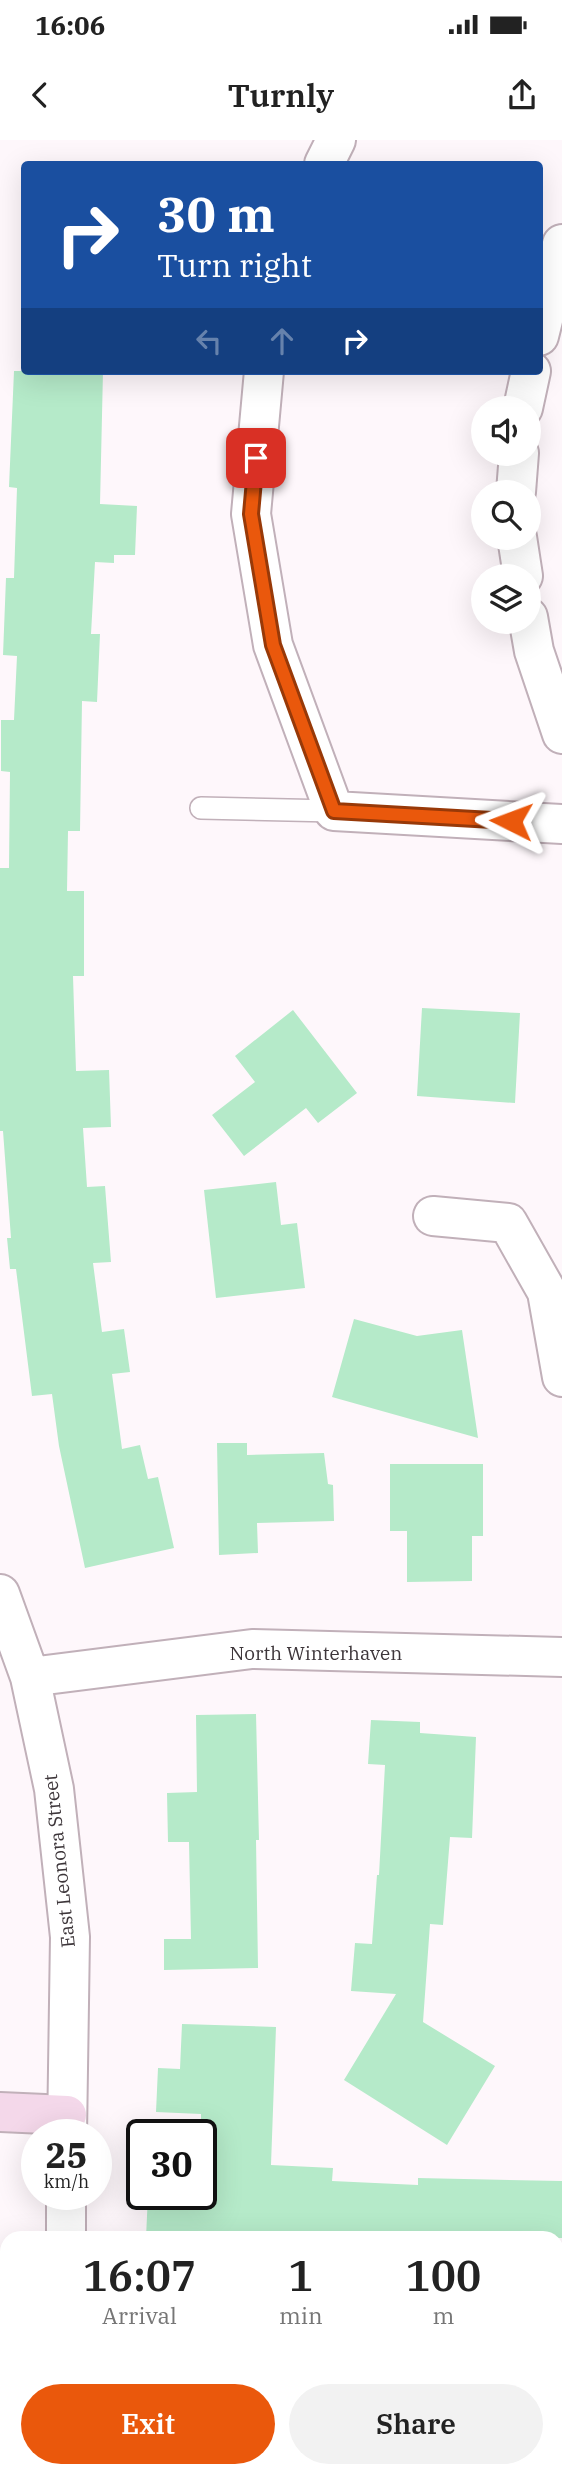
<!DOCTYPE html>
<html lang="en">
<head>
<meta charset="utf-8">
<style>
	body { margin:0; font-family:"IBM Plex Serif",serif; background:#f2f2f2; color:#222; height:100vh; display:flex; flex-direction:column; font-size:26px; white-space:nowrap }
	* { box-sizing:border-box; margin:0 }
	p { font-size:23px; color:#767676 }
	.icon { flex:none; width:38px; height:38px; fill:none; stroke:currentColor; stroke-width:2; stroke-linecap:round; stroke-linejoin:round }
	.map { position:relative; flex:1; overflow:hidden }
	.side { position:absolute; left:0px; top:2091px; width:564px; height:247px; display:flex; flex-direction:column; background:#fff; border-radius:21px 21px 0 0; box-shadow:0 7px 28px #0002 }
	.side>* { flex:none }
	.guide { position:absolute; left:21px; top:21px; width:522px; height:214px; border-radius:7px; box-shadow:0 7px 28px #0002; background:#1a4fa0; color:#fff; overflow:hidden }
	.fabs { position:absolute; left:471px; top:256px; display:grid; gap:14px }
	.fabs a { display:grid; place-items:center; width:70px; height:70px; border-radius:50%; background:#fff; box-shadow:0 7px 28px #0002; font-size:35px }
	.speed { position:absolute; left:21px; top:1979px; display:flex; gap:14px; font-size:35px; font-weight:700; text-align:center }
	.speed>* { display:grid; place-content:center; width:91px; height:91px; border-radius:50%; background:#fff; box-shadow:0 7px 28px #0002; line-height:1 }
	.speed small { font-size:18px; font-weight:400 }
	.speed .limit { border:4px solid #111; border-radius:10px; background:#fff; color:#111 }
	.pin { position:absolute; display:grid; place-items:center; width:60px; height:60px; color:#fff; margin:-30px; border-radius:14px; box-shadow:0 4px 10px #0006 }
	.me { position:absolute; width:77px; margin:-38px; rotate:273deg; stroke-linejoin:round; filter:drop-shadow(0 0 5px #0008) }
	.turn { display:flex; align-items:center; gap:24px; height:147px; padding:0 21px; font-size:32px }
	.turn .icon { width:91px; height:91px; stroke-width:2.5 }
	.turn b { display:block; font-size:49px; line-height:60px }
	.lanes { display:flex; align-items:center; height:66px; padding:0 21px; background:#0003; justify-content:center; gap:35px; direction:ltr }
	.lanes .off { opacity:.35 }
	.eta { display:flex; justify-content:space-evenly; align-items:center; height:119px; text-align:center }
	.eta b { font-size:42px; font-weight:600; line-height:49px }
	.cta { display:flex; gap:14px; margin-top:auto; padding:14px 21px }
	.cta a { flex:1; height:80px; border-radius:42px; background:#ea580c; color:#fff; font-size:28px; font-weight:600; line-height:80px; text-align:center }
	.cta a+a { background:#f2f2f2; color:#222 }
	.status { display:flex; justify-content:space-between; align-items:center; height:49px; padding:0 35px; background:#fff; direction:ltr }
	.status svg { height:19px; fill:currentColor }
	header { display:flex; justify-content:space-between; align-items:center; height:91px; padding:0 21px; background:#fff; font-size:32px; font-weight:600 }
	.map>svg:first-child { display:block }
</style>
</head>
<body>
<div class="status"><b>16:06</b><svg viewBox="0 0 49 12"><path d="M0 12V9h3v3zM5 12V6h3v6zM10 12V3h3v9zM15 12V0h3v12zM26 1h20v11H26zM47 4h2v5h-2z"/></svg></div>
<header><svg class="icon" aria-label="back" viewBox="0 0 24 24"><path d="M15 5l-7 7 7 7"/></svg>Turnly<svg class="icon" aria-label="share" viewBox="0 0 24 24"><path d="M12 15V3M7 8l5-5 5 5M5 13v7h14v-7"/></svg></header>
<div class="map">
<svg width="562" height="2337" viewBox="0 0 562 2337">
	<rect width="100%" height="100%" fill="#fef7fb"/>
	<path fill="#b5eac9" d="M14,231h89l-3,133 37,2 -2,49h-21v8l-19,-1 -4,72h9l-3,68 -15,-1 -2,130h-12l-1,60h17v85h-11l3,95 33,-1 2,57 -28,1 4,59 18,-1 6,76 -18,1 9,69 22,-3 6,43 -18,2 10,75 18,-4 8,34 10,-2 16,71 -89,20 -26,-122 -7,-52 -20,2 -16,-127h-6l-3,-31h4l-8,-107h-3v-263h9l1,-96 -9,-1v-51h13l3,-64 -14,-1 3,-77h8l3,-90 -8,-1z
		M422,868l98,5 -5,90 -98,-7z
		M293,870l64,83 -39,30 -12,-15 -62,48 -32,-41 43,-33 -20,-26z
		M276,1042l5,43 16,-2 8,65 -89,10 -12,-108z
		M354,1179l63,17 45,-6 16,108 -146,-41z
		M217,1303h30v12l77,-2 4,31 5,1 1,36 -77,2 1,30 -39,2z
		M390,1324h93v72h-11v45l-65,1v-51h-17z
		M256,1574l3,126h-3l2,128 -94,2v-31h27l-2,-97h-21l-1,-49 30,-1 -1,-77z
		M371,1580l49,2v11l56,4 -4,101 -22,-1 -7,88 -13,-1 -7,98 72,44 -48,79 -103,-65 52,-86 -45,-3 4,-48 17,1 5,-69h2l6,-110 -17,-1z
		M182,1884l94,3 -5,138 62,3 -1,13 86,4v-7l144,3v57h-416l2,-44h53v-80l-45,-2 2,-44 22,1z"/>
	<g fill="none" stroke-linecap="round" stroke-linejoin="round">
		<defs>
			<path id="lane" d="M201,668l133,3"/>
			<path id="street" d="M324,24l12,-24
				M539,196l23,-92
				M264,231l-13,143 22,131 61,166 228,13
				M523,268l8,-37
				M516,352l3,-39
				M517,397l6,39
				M528,477l6,34 28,83
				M433,1076l75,7 39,69 15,85
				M0,1454l30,83 24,112 16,148 -3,198
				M30,1537l222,-28 310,8
				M66,2098v-44
				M556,2243h6
				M62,2337v-6
				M522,2337l1,-6"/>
			<path id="secondary" d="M0,1972l67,3"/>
		</defs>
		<use href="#lane" stroke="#c1b0b9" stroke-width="24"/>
		<use href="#street" stroke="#c1b0b9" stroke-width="42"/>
		<use href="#secondary" stroke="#c1b0b9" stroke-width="42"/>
		<use href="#lane" stroke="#fff" stroke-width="21"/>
		<use href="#street" stroke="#fff" stroke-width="38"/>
		<use href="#secondary" stroke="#f4d8ea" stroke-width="38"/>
	</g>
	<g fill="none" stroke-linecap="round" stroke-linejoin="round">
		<defs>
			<path id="route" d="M256,318l-5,56 22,131 61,166 177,10"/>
		</defs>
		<use href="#route" stroke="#983908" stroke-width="18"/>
		<use href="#route" stroke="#ea580c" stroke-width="12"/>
	</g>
	<g text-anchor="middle" stroke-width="5" stroke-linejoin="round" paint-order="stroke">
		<g font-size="19" fill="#3d363a" stroke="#fff">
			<text x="316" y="1520">North Winterhaven</text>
			<text transform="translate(59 1721) rotate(-96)" y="7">East Leonora Street</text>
		</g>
	</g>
</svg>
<div class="fabs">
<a><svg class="icon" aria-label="sound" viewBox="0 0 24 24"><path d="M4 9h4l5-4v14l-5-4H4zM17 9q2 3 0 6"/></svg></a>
<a><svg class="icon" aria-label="search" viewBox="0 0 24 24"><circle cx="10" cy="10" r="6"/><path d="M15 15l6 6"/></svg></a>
<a><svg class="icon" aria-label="layers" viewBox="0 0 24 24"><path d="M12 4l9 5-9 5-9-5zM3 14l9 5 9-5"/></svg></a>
</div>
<div class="speed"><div>25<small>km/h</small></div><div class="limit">30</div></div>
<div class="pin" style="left:256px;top:318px;background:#d93025"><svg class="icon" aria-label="arrive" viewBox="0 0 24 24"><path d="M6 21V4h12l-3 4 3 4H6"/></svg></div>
<svg class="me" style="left:511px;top:681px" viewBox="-20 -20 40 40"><path d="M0-17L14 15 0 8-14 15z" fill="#ea580c" stroke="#fff" stroke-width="4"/></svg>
<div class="guide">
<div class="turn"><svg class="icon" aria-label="right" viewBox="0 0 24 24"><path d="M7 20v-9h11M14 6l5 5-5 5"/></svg><div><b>30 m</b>Turn right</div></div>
<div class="lanes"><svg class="icon off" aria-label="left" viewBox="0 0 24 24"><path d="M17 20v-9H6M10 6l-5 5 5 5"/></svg><svg class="icon off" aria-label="ahead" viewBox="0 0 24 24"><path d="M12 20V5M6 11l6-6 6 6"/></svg><svg class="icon" aria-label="right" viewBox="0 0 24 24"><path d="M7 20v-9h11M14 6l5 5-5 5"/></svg></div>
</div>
<section class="side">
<div class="eta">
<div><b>16:07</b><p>Arrival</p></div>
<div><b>1</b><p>min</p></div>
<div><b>100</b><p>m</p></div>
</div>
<div class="cta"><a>Exit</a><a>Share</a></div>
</section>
</div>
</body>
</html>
